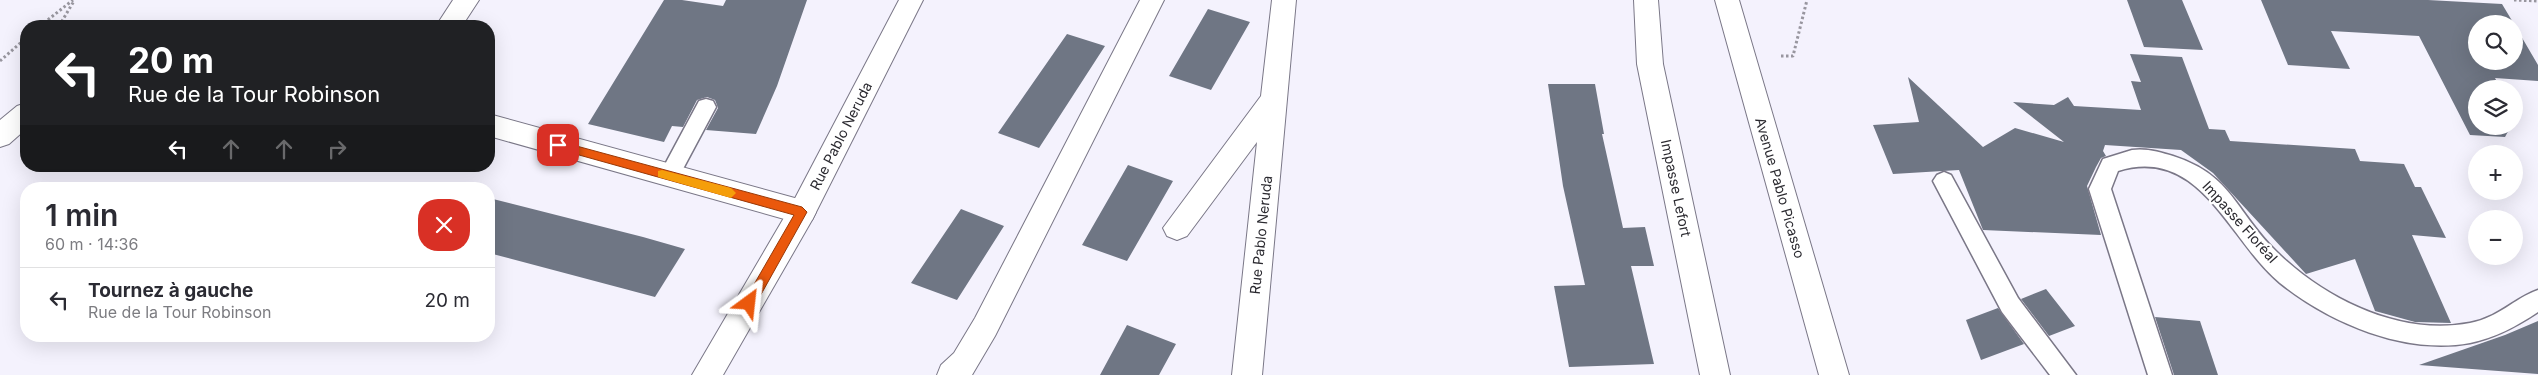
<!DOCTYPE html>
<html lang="fr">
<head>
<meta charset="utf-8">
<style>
	body { margin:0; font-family:Inter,sans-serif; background:#f7f7f7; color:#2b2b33; height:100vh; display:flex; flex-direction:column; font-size:19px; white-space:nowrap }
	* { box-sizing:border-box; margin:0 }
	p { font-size:16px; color:#7c7c81 }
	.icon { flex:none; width:28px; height:28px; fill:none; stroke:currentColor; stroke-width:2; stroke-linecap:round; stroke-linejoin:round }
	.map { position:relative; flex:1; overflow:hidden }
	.panel { position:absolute; left:20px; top:182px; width:475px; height:160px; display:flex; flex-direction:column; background:#fff; border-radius:20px; box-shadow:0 5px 20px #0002 }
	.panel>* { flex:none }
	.guide { position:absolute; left:20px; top:20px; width:475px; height:152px; border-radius:20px; box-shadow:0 5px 20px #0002; background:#202124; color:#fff; overflow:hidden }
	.buttons { position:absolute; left:2468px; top:15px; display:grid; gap:10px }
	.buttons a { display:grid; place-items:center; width:55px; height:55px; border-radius:50%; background:#fff; box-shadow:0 5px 20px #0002; font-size:25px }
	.pin { position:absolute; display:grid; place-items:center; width:42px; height:42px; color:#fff; margin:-21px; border-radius:10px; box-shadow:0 2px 8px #0006 }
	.me { position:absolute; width:55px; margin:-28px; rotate:30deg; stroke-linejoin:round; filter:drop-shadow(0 0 4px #0008) }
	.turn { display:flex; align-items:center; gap:18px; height:105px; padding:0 25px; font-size:22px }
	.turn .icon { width:65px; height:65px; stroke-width:2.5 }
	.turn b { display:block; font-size:35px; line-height:42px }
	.lanes { display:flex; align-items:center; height:48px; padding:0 25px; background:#0003; justify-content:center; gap:25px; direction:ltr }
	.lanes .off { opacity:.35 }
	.round { display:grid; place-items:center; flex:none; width:52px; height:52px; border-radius:20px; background:#f7f7f7 }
	.summary { display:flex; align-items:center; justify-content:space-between; height:85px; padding:0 25px }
	h1 { font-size:30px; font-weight:600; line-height:38px }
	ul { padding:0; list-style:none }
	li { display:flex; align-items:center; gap:15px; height:65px; padding:0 25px; border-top:1px solid #e1e1e2 }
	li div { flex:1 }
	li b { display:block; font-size:19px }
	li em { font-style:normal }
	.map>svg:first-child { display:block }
</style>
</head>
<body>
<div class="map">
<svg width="2538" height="375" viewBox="0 0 2538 375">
	<rect width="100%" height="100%" fill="#f4f2fd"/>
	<path fill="#6f7684" d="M664,0h18l41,6 3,-6h81l-30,86 -21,48 -50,-4 12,-22 -3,-8 -8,-3 -10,3 -14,27 -11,-1 -8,16 -76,-18z
		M2127,0h55l21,50 -59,-3z
		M2261,0h167l74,4 12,20h-38v37h38v-37l24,41v16l-43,-3 6,11h-25v37h35l-6,11 -35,-2 -51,-99 -88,-5 19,38 -62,-4z
		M1208,9l42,13 -39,68 -42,-14z
		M1067,34l38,12 -66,102 -41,-15z
		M2130,54l52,3 27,72 16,1 5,11 125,8 5,12 44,3 11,23h6l25,51 -34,-3 39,88 -36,-1 -40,-11 -20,-52 -49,15 -93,-101 -32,-23 -76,-5 -2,6 3,5 -5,2 -5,9 -9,19 14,49 -118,-5 -24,-60 -66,4 -20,-49 46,-3 -11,-45 75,70 32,-19 49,14 -51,-40 41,3 14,-8 6,9 67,4 -10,-29 10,1z
		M1548,84h47l9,50h-2l21,94 22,-1 9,39h-23l23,98 -85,3 -15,-81 31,-1 -22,-99z
		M1128,165l45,16 -46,80 -45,-16z
		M489,198l154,39 42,12 -30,48 -166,-44z
		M961,209l43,17 -47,74 -46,-17z
		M2046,289l29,37 -26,10 -28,-37z
		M1998,308l26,36 -43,16 -15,-40z
		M2155,317l45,4 18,54h-44z
		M2538,321v53l-119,-9 86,-30z
		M1127,325l49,19 -17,31h-59z"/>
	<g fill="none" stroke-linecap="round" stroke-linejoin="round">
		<defs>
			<path id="lane" d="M706,99l7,2 3,6 -40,75 -7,3 -7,-3 -4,-6 4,-6 37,-69z
				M2132,150c14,-2 28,2 41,6 56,18 61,50 96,88 49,52 128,93 201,79 30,-6 43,-24 68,-33v22c-21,14 -43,26 -68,31 -65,12 -140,-20 -190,-60 -51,-42 -79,-138 -162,-112l-7,18 61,186h-24l-59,-186 14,-30z
				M1944,172l7,3 67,123 58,77h-26l-48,-63 -69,-131 4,-6z"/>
			<path id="street" d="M453,0h26l-17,26h-26z
				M1140,0h24l-169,336 -23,39h-35l4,-10 13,-12 21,-35z
				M1272,0h24l-34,375h-30l25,-233 -70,94 -10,4 -10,-4 -4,-8 98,-132z
				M1634,0h24l5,64 67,311h-30l-63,-311z
				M26,103v26l-17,15 -9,3v-27l17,-14z
				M489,114l313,86 10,4 4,8 -4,8 -10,4 -313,-88z"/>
			<path id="secondary" d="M899,0h24l-111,220 -89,155h-31l100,-171z
				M1715,0h24l110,375h-30z"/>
		</defs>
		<use href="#lane" stroke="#7a7787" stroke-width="3"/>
		<use href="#street" stroke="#7a7787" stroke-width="2"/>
		<use href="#secondary" stroke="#7a7787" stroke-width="2"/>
		<path stroke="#98969f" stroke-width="3" stroke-dasharray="2.5 2.5" stroke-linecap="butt" d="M2514,0l24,1
			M40,26l33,-26
			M59,26l15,-25
			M1781,56h12l14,-56
			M0,61l26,-23"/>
		<use href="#lane" fill="#fff" fill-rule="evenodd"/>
		<use href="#street" fill="#fff" fill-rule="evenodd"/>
		<use href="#secondary" fill="#fff" fill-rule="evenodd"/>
	</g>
	<path fill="#ea580c" stroke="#983908" d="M558,141l244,66 5,5 -53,95 -5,1 -6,-5 2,-3 49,-85 -240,-67v-6z"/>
	<path fill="#f59e0b" d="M662,170l69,18 5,5 -5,5 -73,-21v-6z"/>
	<g text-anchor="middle" stroke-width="4.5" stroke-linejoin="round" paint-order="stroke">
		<g font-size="14" fill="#2b2a30" stroke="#fff">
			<text transform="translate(841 136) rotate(-63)" y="5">Rue Pablo Neruda</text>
			<text transform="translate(1676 188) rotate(78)" y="5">Impasse Lefort</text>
			<text transform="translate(1780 188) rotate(74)" y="5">Avenue Pablo Picasso</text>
			<text transform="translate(2240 222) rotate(48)" y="5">Impasse Floréal</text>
			<text transform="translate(1261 235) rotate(-84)" y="5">Rue Pablo Neruda</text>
		</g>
	</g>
</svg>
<div class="buttons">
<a><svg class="icon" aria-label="search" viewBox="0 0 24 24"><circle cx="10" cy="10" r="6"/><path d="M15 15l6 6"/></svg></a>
<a><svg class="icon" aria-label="layers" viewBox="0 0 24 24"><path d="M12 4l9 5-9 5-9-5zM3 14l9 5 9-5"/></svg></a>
<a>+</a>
<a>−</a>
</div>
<div class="pin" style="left:558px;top:145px;background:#d93025"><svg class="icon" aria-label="arrive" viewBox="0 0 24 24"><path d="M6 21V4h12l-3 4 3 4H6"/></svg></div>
<svg class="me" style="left:749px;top:303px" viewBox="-20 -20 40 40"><path d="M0-17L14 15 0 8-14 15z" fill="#ea580c" stroke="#fff" stroke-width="4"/></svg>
<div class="guide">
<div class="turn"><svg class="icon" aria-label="left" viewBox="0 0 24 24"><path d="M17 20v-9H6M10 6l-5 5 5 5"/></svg><div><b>20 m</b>Rue de la Tour Robinson</div></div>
<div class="lanes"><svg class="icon" aria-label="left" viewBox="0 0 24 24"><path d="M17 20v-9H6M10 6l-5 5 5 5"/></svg><svg class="icon off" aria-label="ahead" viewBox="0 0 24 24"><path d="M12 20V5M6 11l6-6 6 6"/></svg><svg class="icon off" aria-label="ahead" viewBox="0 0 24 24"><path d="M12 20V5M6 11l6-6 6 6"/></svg><svg class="icon off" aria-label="right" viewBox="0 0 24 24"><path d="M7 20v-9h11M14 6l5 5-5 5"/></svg></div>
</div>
<section class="panel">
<div class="summary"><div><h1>1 min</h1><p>60 m · 14:36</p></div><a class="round" style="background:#d93025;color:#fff"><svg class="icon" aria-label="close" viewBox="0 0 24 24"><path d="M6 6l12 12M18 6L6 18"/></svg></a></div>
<ul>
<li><svg class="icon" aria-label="left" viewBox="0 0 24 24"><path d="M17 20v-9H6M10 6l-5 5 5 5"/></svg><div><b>Tournez à gauche</b><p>Rue de la Tour Robinson</p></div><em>20 m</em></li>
</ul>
</section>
</div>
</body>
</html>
